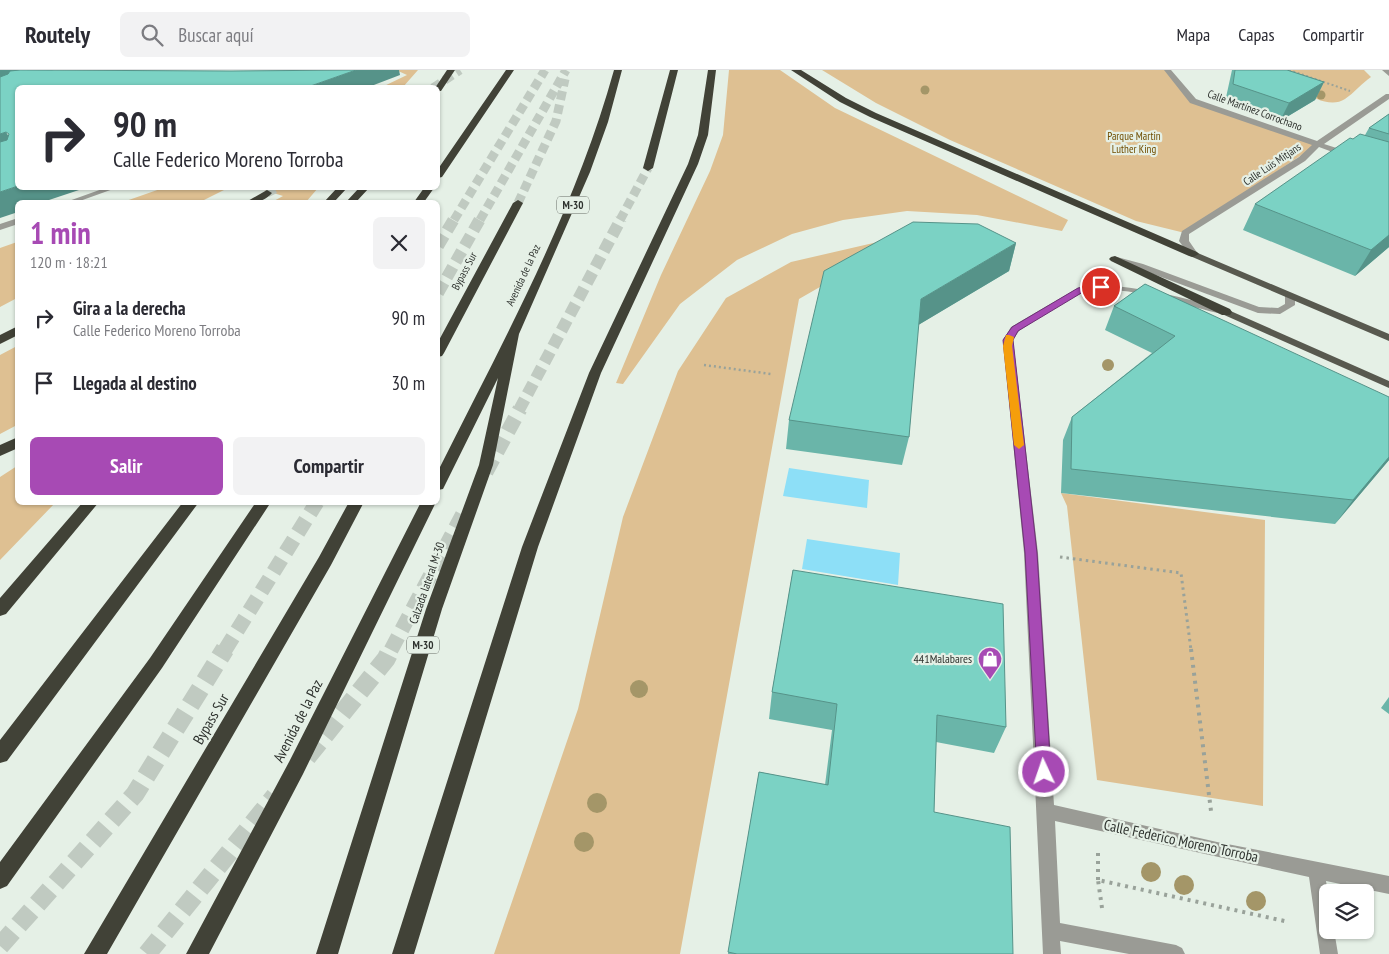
<!DOCTYPE html>
<html lang="es">
<head>
<meta charset="utf-8">
<style>
	body { margin:0; font-family:"PT Sans Narrow",sans-serif; background:#f2f2f3; color:#2b2b33; height:100vh; display:flex; flex-direction:column; font-size:19px; white-space:nowrap }
	* { box-sizing:border-box; margin:0 }
	p { font-size:16px; color:#7c7c81 }
	.icon { flex:none; width:28px; height:28px; fill:none; stroke:currentColor; stroke-width:2; stroke-linecap:round; stroke-linejoin:round }
	.map { position:relative; flex:1; overflow:hidden }
	.sheet { position:absolute; left:15px; top:130px; width:425px; height:305px; display:flex; flex-direction:column; background:#fff; border-radius:8px; box-shadow:0 1px 4px #0004 }
	.sheet>* { flex:none }
	.banner { position:absolute; left:15px; top:15px; width:425px; height:105px; border-radius:8px; box-shadow:0 1px 4px #0004; background:#fff; color:#2b2b33; overflow:hidden }
	.fabs { position:absolute; left:1319px; top:814px; display:grid; gap:10px }
	.fabs a { display:grid; place-items:center; width:55px; height:55px; border-radius:8px; background:#fff; box-shadow:0 1px 4px #0004; font-size:25px }
	.pin { position:absolute; display:grid; place-items:center; width:42px; height:42px; color:#fff; margin:-21px; border:2px solid #fff; border-radius:50%; box-shadow:0 1px 5px #0007 }
	.me { position:absolute; width:55px; margin:-28px; rotate:357deg; stroke-linejoin:round; filter:drop-shadow(0 0 4px #0008) }
	.turn { display:flex; align-items:center; gap:18px; height:105px; padding:0 15px; font-size:22px }
	.turn .icon { width:65px; height:65px; stroke-width:2.5 }
	.turn b { display:block; font-size:35px; line-height:42px }
	.round { display:grid; place-items:center; flex:none; width:52px; height:52px; border-radius:8px; background:#f2f2f3 }
	.head { display:flex; align-items:center; justify-content:space-between; height:85px; padding:0 15px }
	h1 { font-size:30px; font-weight:600; line-height:38px; color:#a74ab4 }
	.primary-button { display:flex; gap:10px; margin-top:auto; padding:10px 15px }
	.primary-button a { flex:1; height:58px; border-radius:8px; background:#a74ab4; color:#fff; font-size:20px; font-weight:600; line-height:58px; text-align:center }
	.primary-button a+a { background:#f2f2f3; color:#2b2b33 }
	ul { padding:0; list-style:none }
	li { display:flex; align-items:center; gap:15px; height:65px; padding:0 15px }
	li div { flex:1 }
	li b { display:block; font-size:19px }
	li em { font-style:normal }
	header { display:flex; align-items:center; gap:30px; box-sizing:border-box; height:70px; padding:0 25px; background:#fff; border-bottom:1px solid #e1e1e2 }
	header strong { font-size:24px }
	nav { display:flex; gap:28px; margin-inline-start:auto; font-size:18px }
	.search { width:350px; height:45px; background:#f2f2f3; display:flex; align-items:center; gap:12px; box-sizing:border-box; padding:0 18px; border-radius:8px; color:#7c7c81; font-size:19px }
	.map>svg:first-child { display:block }
</style>
</head>
<body>
<header>
<strong>Routely</strong>
<div class="search"><svg class="icon" aria-label="search" viewBox="0 0 24 24"><circle cx="10" cy="10" r="6"/><path d="M15 15l6 6"/></svg>Buscar aquí</div>
<nav><a>Mapa</a><a>Capas</a><a>Compartir</a></nav>
</header>
<div class="map">
<svg width="1389" height="884" viewBox="0 0 1389 884">
	<rect width="100%" height="100%" fill="#e5f0e6"/>
	<path fill="#dec092" d="M396,0h22l-15,17 -23,1 27,-13z
		M729,0h51l55,38 233,112 -6,11 -85,-16 -70,-4 -64,9 -51,14 -55,26 -57,44 -57,80 -7,-1 45,-108 49,-104 13,-36z
		M822,0h345l26,31 125,43 -133,89 -49,-12 -186,-81 -74,-37z
		M1273,0h91l7,7c-9,6 -17,16 -26,22 -21,14 -56,-17 -72,-29z
		M163,118h65l-28,14h-77z
		M258,118h60l-12,14h-34l11,-6z
		M882,171h18l-101,58 -119,655h-186l84,-245 45,-192 55,-146 48,-73 65,-36z
		M17,172v56l-17,9v-59z
		M17,276v79l-17,9v-79z
		M17,396l1,36 37,1 -55,57v-83z
		M1061,423l204,27 -2,286 -166,-26 -30,-274z"/>
	<path fill="#8ddff7" d="M789,398l80,12 -2,28 -84,-12z
		M807,469l93,14 -2,32 -96,-16z"/>
	<g fill="none" stroke-linecap="round" stroke-linejoin="round">
		<path stroke="#c0cac1" stroke-width="9" stroke-dasharray="9 5" stroke-linecap="butt" d="M433,18l27,-18
			M267,123l10,-5
			M518,133l38,-82 9,-42
			M454,150l91,-150
			M480,150l86,-150
			M620,150l28,-52"/>
		<path stroke="#c0cac1" stroke-width="12" stroke-dasharray="12 6" stroke-linecap="butt" d="M438,176l16,-27
			M438,223l42,-74
			M519,340l102,-191"/>
		<path stroke="#c0cac1" stroke-width="15" stroke-dasharray="15 8" stroke-linecap="butt" d="M486,402l34,-63
			M225,580l92,-148
			M391,580l74,-140"/>
		<path stroke="#c0cac1" stroke-width="19" stroke-dasharray="19 9" stroke-linecap="butt" d="M307,687l79,-98 5,-10
			M0,876l135,-152 90,-145
			M147,884l128,-158"/>
		<path stroke="#99a29a" stroke-width="2" stroke-dasharray="2 2.5" stroke-linecap="butt" d="M1289,0l61,21"/>
		<path stroke="#99a29a" stroke-width="2.5" stroke-dasharray="2 3" stroke-linecap="butt" d="M704,295l67,9"/>
		<path stroke="#99a29a" stroke-width="3" stroke-dasharray="2.5 4" stroke-linecap="butt" d="M1060,487l121,16 10,77"/>
		<path stroke="#99a29a" stroke-width="4" stroke-dasharray="3 5" stroke-linecap="butt" d="M1191,579l20,162
			M1098,783v27
			M1102,838l-4,-28 191,42"/>
		<path fill="#9a9b95" fill-rule="evenodd" d="M1164,0h7l25,29 121,42 69,-47h3v5l-65,45 28,9v4h-6l-27,-10 -14,14 -116,73v7l9,13 -5,3 -3,-1 -11,-15 3,-10 117,-74 13,-12 -122,-42z
			M1382,0h7v6z
			M105,118h11l-39,14h-11z
			M18,148v6l-18,6v-6z
			M1117,187l26,7 116,43 19,1 7,-4v-8l5,-3 5,3v9l-15,9 -22,-1 -121,-45 -23,-6 -2,-2z
			M1097,215c44,1 86,13 129,24l1,2 -5,3c-40,-9 -96,-31 -136,-22 -14,3 -53,30 -67,39l-6,9 25,213 16,252 163,37 172,34v18l-63,-13 2,11v38h6l4,24h-18l-11,-77 -254,-56 5,102 116,22 6,3 3,6h-56l-69,-13 1,13h-18l-19,-401 -21,-213 8,-13 67,-39z"/>
		<path fill="#58594f" fill-rule="evenodd" d="M1193,181l196,83v7l-199,-85 -2,-2z
			M1226,239l163,72v7l-167,-74 -1,-2z"/>
		<path fill="#414237" fill-rule="evenodd" d="M447,0h8l-14,21h-3v-3h-3z
			M506,0h8l-72,107 -4,1v-9z
			M614,0h8l-14,52 -18,50 -71,162 -26,131 -51,144 -104,345h-22l110,-345 53,-144 19,-87 -53,107 -2,4 -5,1v-19c65,-130 137,-260 176,-401z
			M670,0h8l-25,98 -5,3 -5,-3z
			M708,0h8l-8,65 -10,29 -97,209 -63,174 -124,407h-22l130,-407 67,-174 99,-209 10,-29z
			M791,0h10l45,28 30,15 321,139 2,2 -6,3 -4,-1 -319,-139 -30,-15z
			M337,118h10l-13,14h-10z
			M359,118h10l-13,14h-10z
			M424,118h10l-10,14h-10z
			M267,120l5,3c-7,8 -16,10 -26,9z
			M518,130l5,3 -79,150 -2,3 -4,1v-15l75,-139z
			M1115,186l115,53 2,3 -2,3h-8l-111,-54 -2,-2 2,-2z
			M18,256v9l-18,9v-9z
			M18,367v11l-18,8v-11z
			M83,432h16l-93,112 -6,2v-18z
			M183,432h16l-192,259 -7,2v-23z
			M256,432h15l-109,166 -155,218 -7,3v-27l150,-204z
			M349,432h15l-33,63 -224,389h-23l235,-397z
			M421,432h15l-133,272 -94,180h-23l103,-192z"/>
	</g>
	<g fill="#a49668">
		<circle cx="925" cy="20" r="4.5"/>
		<circle cx="1321" cy="25" r="4.5"/>
		<circle cx="1108" cy="295" r="6"/>
		<circle cx="639" cy="619" r="9"/>
		<circle cx="597" cy="733" r="10"/>
		<circle cx="584" cy="772" r="10"/>
		<circle cx="1151" cy="802" r="10"/>
		<circle cx="1184" cy="815" r="10"/>
		<circle cx="1256" cy="831" r="10"/>
	</g>
	<path fill="#6ab5a9" d="M1232,0h55l37,12 -9,18 -35,21 -55,-19z
		M1389,44v133l-34,29 -112,-46 12,-26 98,-65 12,-4 4,-7z
		M1016,173l-7,28 -91,54 -9,112 -7,28 -116,-16 3,-29z
		M1145,214l244,176 -54,64 -274,-31 2,-53 9,-23 80,-64 -47,-23 9,-24z
		M793,500l213,157 -12,26 -58,-11 -2,70 79,142h-285l31,-182 66,13 7,-55 -63,-11 3,-27z
		M1389,627v17l-8,-6z"/>
	<path fill="#569389" d="M0,0h54l-54,21z
		M356,0h43l1,5 -34,13h-61z
		M1324,12l-9,18 -35,21 9,-18z
		M6,62l12,20 -18,5v-23z
		M18,116v2h67l-42,14h-25v10l-18,6v-26z
		M1389,165v12l-34,29 16,-26z
		M1016,173l-7,28 -94,56 6,-28z
		M1389,387v3l-54,64 18,-24z"/>
	<path fill="#7bd2c4" stroke="#569389" d="M20,0l211,1 125,-1 -51,18h-287v98l-18,6v-50l7,-2 2,-6 -3,-2 -6,2v-57l8,-3 2,-3z
		M1235,0h52l37,12 -35,21 -56,-19z
		M1389,44v20l-20,-6z
		M1360,64l29,8v93l-18,15 -116,-46 95,-66 3,1z
		M913,152l65,2 38,19 -95,56 -12,138 -120,-17 35,-149z
		M1145,214l244,113v60l-36,43 -282,-31 1,-52 103,-81 -61,-30z
		M793,500l210,34 3,123 -69,-12 -3,97 76,15 3,127h-276l-9,-2 31,-180 69,13 9,-81 -65,-12z"/>
	<path fill="#a74ab4" stroke="#6d3075" d="M1101,214l3,1v4l-21,3 -65,39 -5,9 24,213 14,219 -2,4 -5,2 -5,-2 -2,-4 -12,-219 -22,-213 9,-13 66,-39z"/>
	<path fill="#f59e0b" d="M1006,265h3l5,2 -2,9 12,99 -5,4 -5,-4 -11,-99z"/>
	<defs>
		<symbol id="shop-pin" viewBox="-11 -11 22 30"><path d="M0 17L-7.5 6A9.5 9.5 0 1 1 7.5 6Z" fill="#a74ab4" stroke="#e5f0e6"/><path d="M-5-2.5h2.3a2.7 3.5 0 0 1 5.4 0H5L5.5 6h-11ZM-1.5-2.5h3a1.5 2.3 0 0 0-3 0Z" fill="#fff"/></symbol>
	</defs>
	<g fill-rule="evenodd">
		<use href="#shop-pin" x="976" y="575" width="28" height="38"/>
	</g>
	<g text-anchor="middle" stroke-width="4.5" stroke-linejoin="round" paint-order="stroke">
		<g font-size="11" fill="#2e322e" stroke="#e5f0e6">
			<text transform="translate(1255 40) rotate(20)" y="4">Calle Martínez Corrochano</text>
			<text transform="translate(1272 94) rotate(-34)" y="4">Calle Luis Mitjans</text>
			<text transform="translate(464 201) rotate(-62)" y="4">Bypass Sur</text>
			<text transform="translate(523 205) rotate(-65)" y="4">Avenida de la Paz</text>
		</g>
		<g font-size="11" fill="#6f4d00" stroke="#e5f0e6">
			<text x="1134" y="70">Parque Martin<tspan x="1134" dy="13">Luther King</tspan></text>
		</g>
		<g fill="#e5f0e6" stroke="#656b65" stroke-width="1">
			<rect x="557" y="126.5" width="32" height="17" rx="4"/>
			<rect x="407" y="566.5" width="32" height="17" rx="4"/>
		</g>
		<g font-size="11" font-weight="bold" fill="#2e322e">
			<text x="573" y="139">M-30</text>
			<text x="423" y="579">M-30</text>
		</g>
		<g font-size="12" fill="#2e322e" stroke="#e5f0e6">
			<text transform="translate(427 513) rotate(-71)" y="4">Calzada lateral M-30</text>
		</g>
		<g font-size="12" fill="#2e322e" stroke="#e5f0e6" text-anchor="end">
			<text x="972" y="593">441Malabares</text>
		</g>
		<g font-size="15" fill="#2e322e" stroke="#e5f0e6">
			<text transform="translate(211 649) rotate(-60)" y="5">Bypass Sur</text>
			<text transform="translate(298 651) rotate(-63)" y="5">Avenida de la Paz</text>
			<text transform="translate(1181 771) rotate(12)" y="5">Calle Federico Moreno Torroba</text>
		</g>
	</g>
</svg>
<div class="fabs">
<a><svg class="icon" aria-label="layers" viewBox="0 0 24 24"><path d="M12 4l9 5-9 5-9-5zM3 14l9 5 9-5"/></svg></a>
</div>
<div class="pin" style="left:1101px;top:217px;background:#d93025"><svg class="icon" aria-label="arrive" viewBox="0 0 24 24"><path d="M6 21V4h12l-3 4 3 4H6"/></svg></div>
<svg class="me" style="left:1044px;top:702px" viewBox="-20 -20 40 40"><circle r="17" fill="#a74ab4" stroke="#fff" stroke-width="3"/><path d="M0-11L8 9 0 5-8 9z" fill="#fff"/></svg>
<div class="banner">
<div class="turn"><svg class="icon" aria-label="right" viewBox="0 0 24 24"><path d="M7 20v-9h11M14 6l5 5-5 5"/></svg><div><b>90 m</b>Calle Federico Moreno Torroba</div></div>
</div>
<section class="sheet">
<div class="head"><div><h1>1 min</h1><p>120 m · 18:21</p></div><a class="round"><svg class="icon" aria-label="close" viewBox="0 0 24 24"><path d="M6 6l12 12M18 6L6 18"/></svg></a></div>
<ul>
<li><svg class="icon" aria-label="right" viewBox="0 0 24 24"><path d="M7 20v-9h11M14 6l5 5-5 5"/></svg><div><b>Gira a la derecha</b><p>Calle Federico Moreno Torroba</p></div><em>90 m</em></li>
<li><svg class="icon" aria-label="arrive" viewBox="0 0 24 24"><path d="M6 21V4h12l-3 4 3 4H6"/></svg><div><b>Llegada al destino</b></div><em>30 m</em></li>
</ul>
<div class="primary-button"><a>Salir</a><a>Compartir</a></div>
</section>
</div>
</body>
</html>
